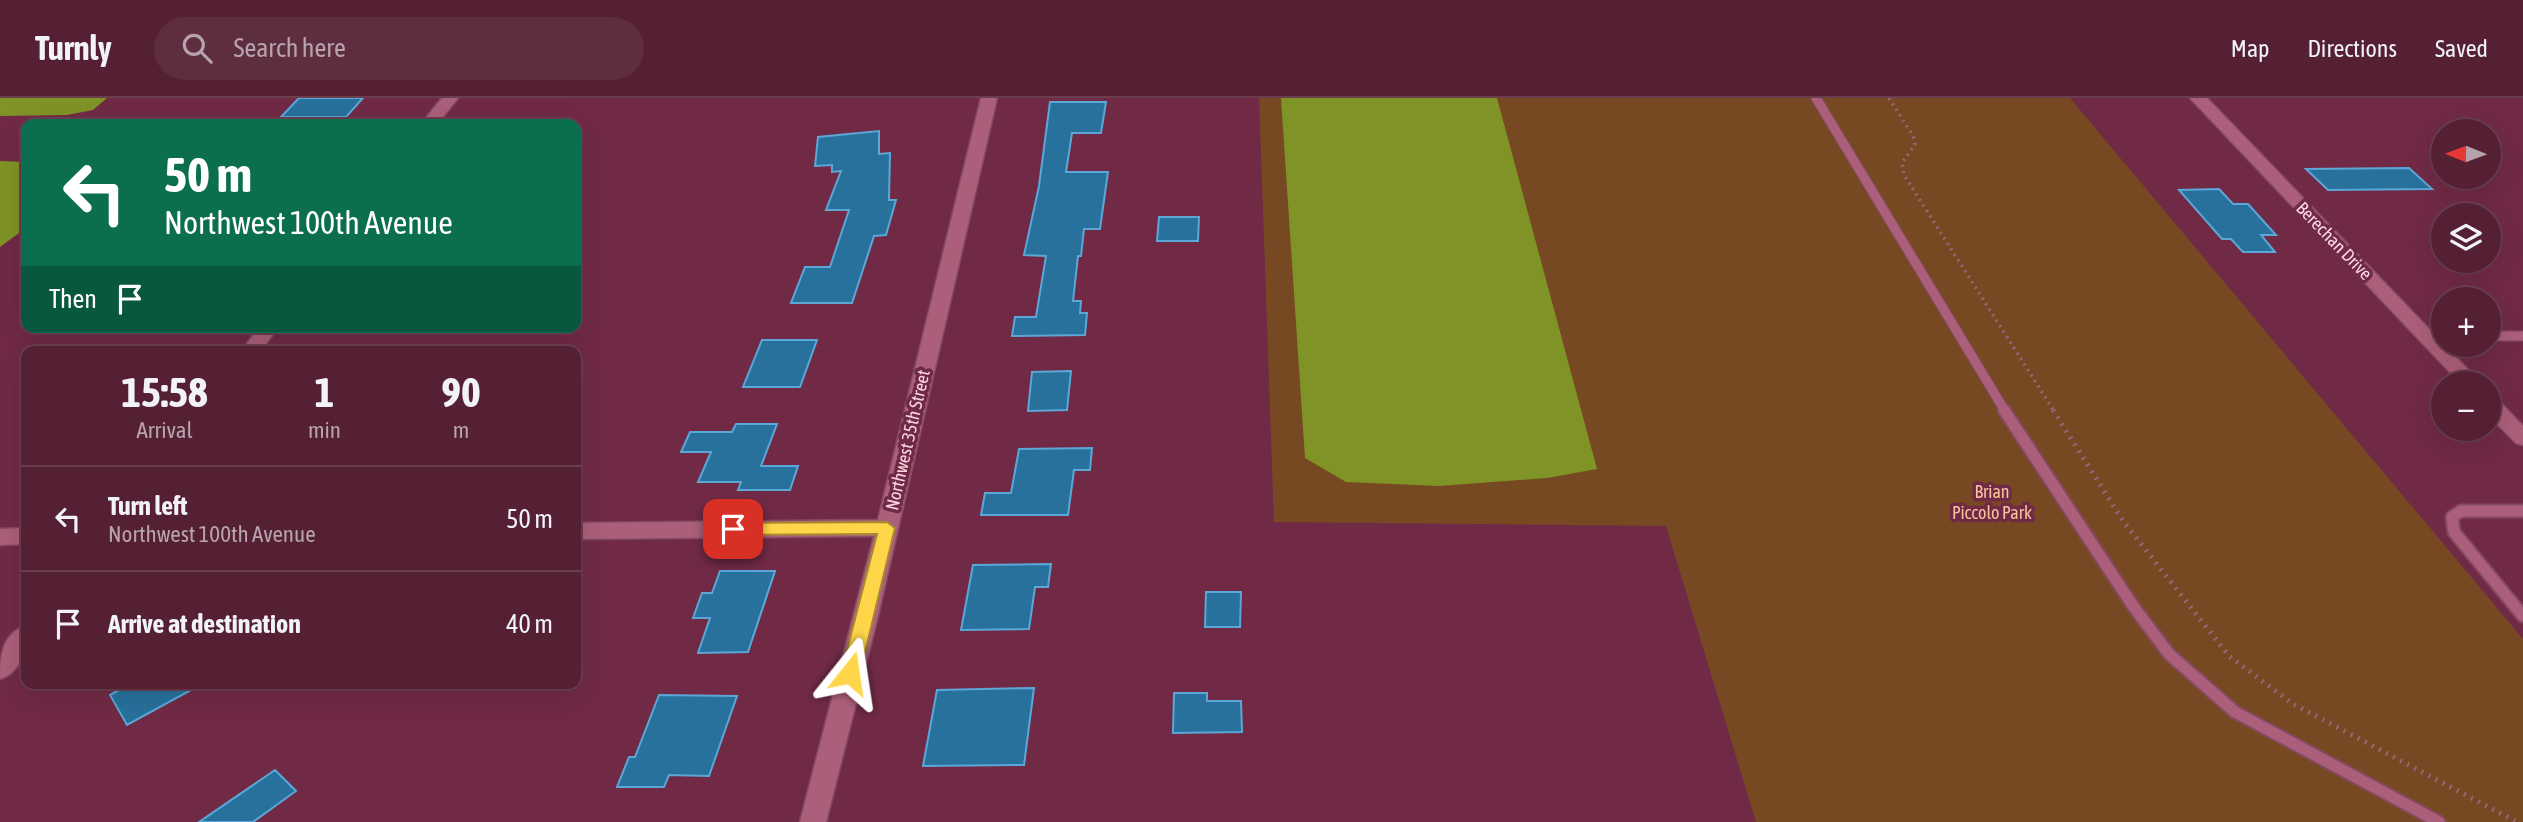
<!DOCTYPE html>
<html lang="en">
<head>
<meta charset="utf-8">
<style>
	body { margin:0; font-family:"Asap Condensed",sans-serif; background:#5e2d40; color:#f1f3f6; height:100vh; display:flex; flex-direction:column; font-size:26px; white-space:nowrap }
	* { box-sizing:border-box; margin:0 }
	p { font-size:23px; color:#b6a3ac }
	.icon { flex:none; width:38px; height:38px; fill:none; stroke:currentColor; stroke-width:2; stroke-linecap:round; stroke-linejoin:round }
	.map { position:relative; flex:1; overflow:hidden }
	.drawer { position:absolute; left:21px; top:248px; width:560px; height:343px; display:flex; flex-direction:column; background:#552034; border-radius:14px; box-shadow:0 7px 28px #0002,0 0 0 2px #6b3e4f }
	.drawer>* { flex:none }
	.banner { position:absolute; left:21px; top:21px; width:560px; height:214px; border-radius:14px; box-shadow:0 7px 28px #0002,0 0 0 2px #6b3e4f; background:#0b6e4f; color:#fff; overflow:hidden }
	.needle { width:46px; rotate:271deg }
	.fabs { position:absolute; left:2431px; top:21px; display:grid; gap:14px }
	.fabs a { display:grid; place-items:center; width:70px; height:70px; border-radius:50%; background:#552034; box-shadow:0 7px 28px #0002,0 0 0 2px #6b3e4f; font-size:35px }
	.pin { position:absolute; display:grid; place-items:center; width:60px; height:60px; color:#fff; margin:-30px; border-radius:14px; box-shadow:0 4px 10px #0006 }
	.me { position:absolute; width:77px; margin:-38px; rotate:15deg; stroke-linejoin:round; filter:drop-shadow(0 0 5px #0008) }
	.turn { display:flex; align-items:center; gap:24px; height:147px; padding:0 28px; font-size:32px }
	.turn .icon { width:91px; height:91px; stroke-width:2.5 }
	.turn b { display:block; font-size:49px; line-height:60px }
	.then { display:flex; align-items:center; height:66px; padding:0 28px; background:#0003; gap:14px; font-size:26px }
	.eta { display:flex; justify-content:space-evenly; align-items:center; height:119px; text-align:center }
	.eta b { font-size:42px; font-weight:700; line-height:49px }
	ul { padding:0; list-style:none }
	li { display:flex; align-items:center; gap:21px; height:105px; padding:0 28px; border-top:2px solid #6b3e4f }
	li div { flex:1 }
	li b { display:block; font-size:26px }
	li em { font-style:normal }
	header { display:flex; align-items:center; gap:42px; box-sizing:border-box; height:98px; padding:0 35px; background:#552034; border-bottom:2px solid #6b3e4f }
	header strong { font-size:33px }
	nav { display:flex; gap:38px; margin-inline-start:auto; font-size:24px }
	.search { width:490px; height:63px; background:#5e2d40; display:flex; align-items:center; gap:18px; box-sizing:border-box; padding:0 24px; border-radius:38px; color:#b6a3ac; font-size:26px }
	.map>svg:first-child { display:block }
</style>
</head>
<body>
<header>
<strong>Turnly</strong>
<div class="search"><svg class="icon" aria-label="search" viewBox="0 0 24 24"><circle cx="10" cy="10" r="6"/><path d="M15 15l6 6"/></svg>Search here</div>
<nav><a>Map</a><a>Directions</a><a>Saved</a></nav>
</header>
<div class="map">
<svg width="2523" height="724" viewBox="0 0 2523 724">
	<rect width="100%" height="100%" fill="#712a46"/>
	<path fill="#774922" d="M1259,0h811l453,541v183h-767l-90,-296 -392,-4z"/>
	<path fill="#809326" d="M0,0h107l-14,12 -26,5 -67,1z
		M1281,0h216l100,371 -50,9 -108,8 -93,-4 -41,-24z
		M0,63l26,1v66l-26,19z"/>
	<path fill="#27719c" stroke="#5ba7d8" stroke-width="2" d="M299,0h64l-17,19h-65z
		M1050,4h56l-5,31h-29l-6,39h42l-8,57h-16l-3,27h-3l-5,45h8l-1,12h7l-2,22 -73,1 3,-19h21l10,-61 -22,-1 15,-69z
		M879,33v23l11,-1 -1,47h7l-10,35 -12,1 -22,67h-61l14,-36h25l19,-57h-23l15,-39 -9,1v-7l-17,1 3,-29z
		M2409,70l23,21 -104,1 -22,-21z
		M2219,91l14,15h15l28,31h-15l14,17h-32l-12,-13h-9l-43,-49z
		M1159,119h40l-1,24h-41z
		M762,242h55l-17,47h-57z
		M1071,273l-4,39 -39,1 4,-39z
		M736,326h41l-16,42h37l-8,24h-52l3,-8h-43l13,-30h-30l9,-20h42z
		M1092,350l-2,22h-16l-6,45h-87l4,-22h26l8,-44z
		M1051,466l-3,23h-13l-6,42 -68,1 12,-65z
		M720,473h55l-27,81 -50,1 12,-35h-17l9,-25h10z
		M1206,494h35l-1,35h-35z
		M130,586h72l-75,41 -17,-30z
		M1034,590l-10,77 -101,1 14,-76z
		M1174,595h33v8h34l1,31 -69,1z
		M659,597l78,1 -28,80 -40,-1 -5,12h-47l12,-30h6z
		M275,672l21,21 -43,31h-54z"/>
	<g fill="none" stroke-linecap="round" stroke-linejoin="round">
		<defs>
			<path id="lane-far1" d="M1816,0l189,313
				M2488,238h35"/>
			<path id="lane" d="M2004,312l129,196 36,48 66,58 204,110
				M2523,413h-62l-9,6 2,15 69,84"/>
			<path id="street" d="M442,0h16l-21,26h-16z
				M981,0h16l-120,522 -51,202h-26l74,-286 -298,3v-16l302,-3z
				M2190,0h17l274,285h-21z
				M259,229h19l-18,25h-19z
				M2488,297l7,2 28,29v19l-7,-2 -28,-28z
				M26,430v16l-26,1v-16z
				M26,528c1,21 -3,45 -26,53 0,-22 2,-46 26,-53z"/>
		</defs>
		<use href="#lane-far1" stroke="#854a62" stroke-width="11"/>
		<use href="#lane" stroke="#854a62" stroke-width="15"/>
		<use href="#street" stroke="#854a62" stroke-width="3"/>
		<path stroke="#9e6278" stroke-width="3.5" stroke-dasharray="2 4.5" stroke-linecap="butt" d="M1889,0l24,38 2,8 -13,19 2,12 150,236"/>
		<path stroke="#9e6278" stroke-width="5" stroke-dasharray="2 6" stroke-linecap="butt" d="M2053,312l70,111 106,135 64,48 224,118"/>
		<use href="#lane-far1" stroke="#ac5f7a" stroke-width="9"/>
		<use href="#lane" stroke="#ac5f7a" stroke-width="11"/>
		<use href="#street" fill="#ac5f7a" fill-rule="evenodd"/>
	</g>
	<path fill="#ffd54a" stroke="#a68a30" stroke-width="2" d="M887,424l8,6 -35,145 -3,5 -7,2 -6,-2 -3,-5 36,-139 -144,1 -8,-6 8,-6z"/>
	<g text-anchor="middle" stroke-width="7" stroke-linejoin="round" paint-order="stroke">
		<g font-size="18" fill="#fbd7e1" stroke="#712a46">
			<text transform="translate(2334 143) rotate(46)" y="6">Berechan Drive</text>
			<text transform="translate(908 342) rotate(-77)" y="6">Northwest 35th Street</text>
		</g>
		<g font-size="18" fill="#f6c49d" stroke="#712a46">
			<text x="1992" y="400">Brian<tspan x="1992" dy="21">Piccolo Park</tspan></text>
		</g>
	</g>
</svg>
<div class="fabs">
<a><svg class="needle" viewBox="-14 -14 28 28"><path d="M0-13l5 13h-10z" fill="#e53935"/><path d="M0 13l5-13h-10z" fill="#b6a3ac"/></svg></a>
<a><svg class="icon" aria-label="layers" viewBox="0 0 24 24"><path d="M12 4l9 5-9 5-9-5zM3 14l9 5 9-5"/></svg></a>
<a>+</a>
<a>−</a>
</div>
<div class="pin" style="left:733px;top:431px;background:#d93025"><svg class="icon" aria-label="arrive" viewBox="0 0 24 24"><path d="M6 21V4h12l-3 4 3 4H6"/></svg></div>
<svg class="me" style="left:850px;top:575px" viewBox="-20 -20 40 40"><path d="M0-17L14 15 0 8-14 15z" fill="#ffd54a" stroke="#fff" stroke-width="4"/></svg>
<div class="banner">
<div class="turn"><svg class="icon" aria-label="left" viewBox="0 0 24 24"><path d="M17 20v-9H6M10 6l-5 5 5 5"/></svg><div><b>50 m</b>Northwest 100th Avenue</div></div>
<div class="then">Then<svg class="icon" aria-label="arrive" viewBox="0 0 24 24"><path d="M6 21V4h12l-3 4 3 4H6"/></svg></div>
</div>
<section class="drawer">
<div class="eta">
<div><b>15:58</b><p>Arrival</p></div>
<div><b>1</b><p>min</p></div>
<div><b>90</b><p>m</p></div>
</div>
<ul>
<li><svg class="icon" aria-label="left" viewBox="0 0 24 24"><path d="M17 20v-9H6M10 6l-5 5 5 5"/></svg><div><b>Turn left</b><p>Northwest 100th Avenue</p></div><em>50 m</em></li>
<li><svg class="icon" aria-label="arrive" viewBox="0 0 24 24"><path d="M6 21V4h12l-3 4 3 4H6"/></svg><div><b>Arrive at destination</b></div><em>40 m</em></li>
</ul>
</section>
</div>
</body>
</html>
